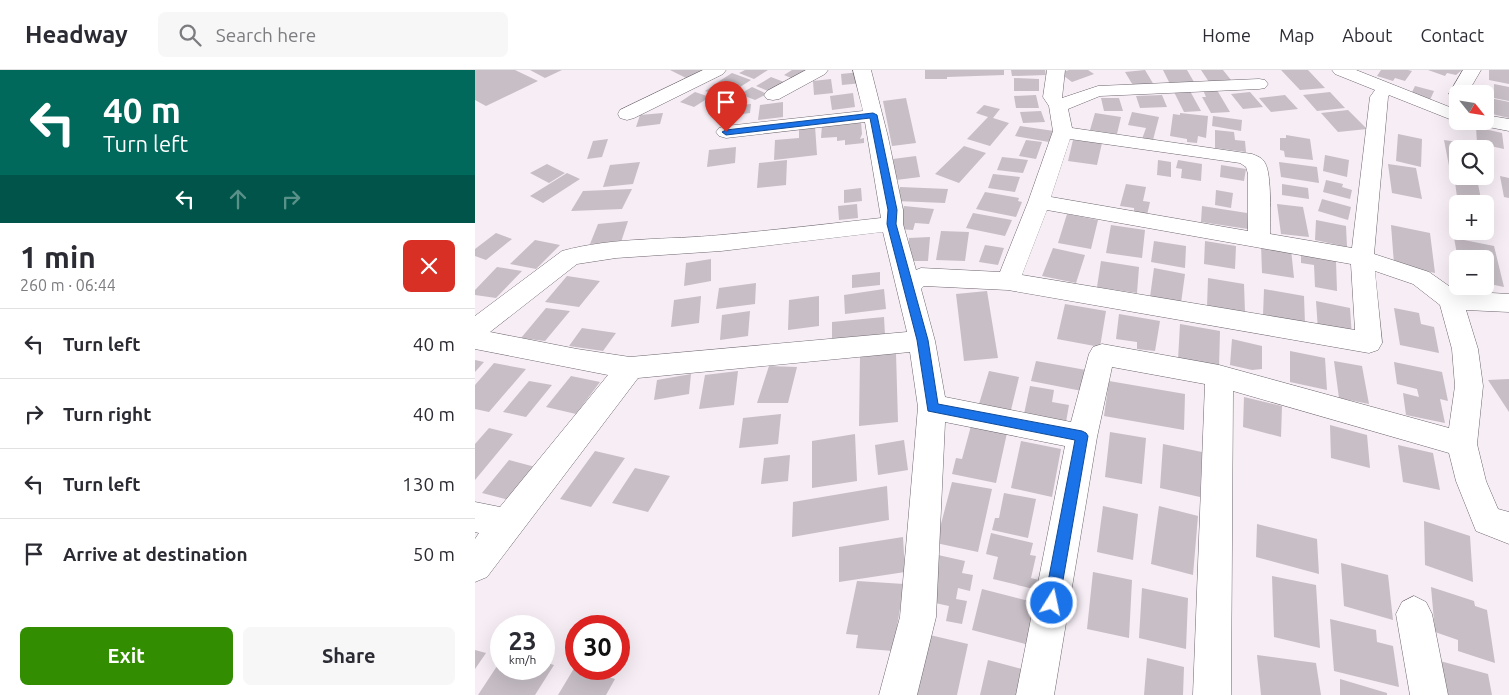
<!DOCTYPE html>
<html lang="en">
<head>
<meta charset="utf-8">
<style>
	body { margin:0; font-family:Ubuntu,sans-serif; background:#f7f7f7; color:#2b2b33; height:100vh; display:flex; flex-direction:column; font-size:19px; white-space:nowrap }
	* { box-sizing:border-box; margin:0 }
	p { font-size:16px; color:#7c7c81 }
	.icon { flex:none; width:28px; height:28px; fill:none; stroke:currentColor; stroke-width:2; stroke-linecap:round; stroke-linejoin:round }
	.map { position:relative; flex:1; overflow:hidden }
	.details { display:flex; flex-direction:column; background:#fff; width:475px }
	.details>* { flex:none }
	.guide { background:#00695c; color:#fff; overflow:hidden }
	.needle { width:32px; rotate:120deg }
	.fabs { position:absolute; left:974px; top:15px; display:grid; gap:10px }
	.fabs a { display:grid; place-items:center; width:45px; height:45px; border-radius:8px; background:#fff; box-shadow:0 5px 20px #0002; font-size:25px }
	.speed { position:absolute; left:15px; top:545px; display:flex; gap:10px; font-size:25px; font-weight:700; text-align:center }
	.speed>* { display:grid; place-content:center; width:65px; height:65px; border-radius:50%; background:#fff; box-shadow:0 5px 20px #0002; line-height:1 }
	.speed small { font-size:12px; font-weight:400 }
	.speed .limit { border:8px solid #d22; background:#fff; color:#111 }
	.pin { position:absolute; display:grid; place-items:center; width:42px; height:42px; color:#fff; margin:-51px -21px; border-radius:50% 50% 50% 0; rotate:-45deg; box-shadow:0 0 5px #0007 }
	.pin .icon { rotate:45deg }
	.me { position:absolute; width:55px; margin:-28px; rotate:10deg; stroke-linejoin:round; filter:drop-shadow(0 0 4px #0008) }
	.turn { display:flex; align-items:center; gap:18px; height:105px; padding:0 20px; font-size:22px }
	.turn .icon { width:65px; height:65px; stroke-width:2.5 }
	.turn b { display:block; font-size:35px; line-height:42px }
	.lanes { display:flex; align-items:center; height:48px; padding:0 20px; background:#0003; justify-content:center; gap:25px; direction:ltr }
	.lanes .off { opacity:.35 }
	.round { display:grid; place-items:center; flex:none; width:52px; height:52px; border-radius:8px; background:#f7f7f7 }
	.headline { display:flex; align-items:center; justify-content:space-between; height:85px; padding:0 20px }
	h1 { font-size:30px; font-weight:700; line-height:38px }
	.primary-button { display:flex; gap:10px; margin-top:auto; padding:10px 20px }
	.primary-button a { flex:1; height:58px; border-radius:8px; background:#328e00; color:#fff; font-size:20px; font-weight:700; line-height:58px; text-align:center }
	.primary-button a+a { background:#f7f7f7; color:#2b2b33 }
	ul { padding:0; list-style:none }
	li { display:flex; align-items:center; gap:15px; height:70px; padding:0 20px; border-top:1px solid #e1e1e2 }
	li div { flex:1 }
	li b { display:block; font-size:19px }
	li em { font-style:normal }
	header { display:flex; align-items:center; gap:30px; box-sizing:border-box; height:70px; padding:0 25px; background:#fff; border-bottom:1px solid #e1e1e2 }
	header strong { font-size:24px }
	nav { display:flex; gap:28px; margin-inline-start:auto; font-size:18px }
	.search { width:350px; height:45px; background:#f7f7f7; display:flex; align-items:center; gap:12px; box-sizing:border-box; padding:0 18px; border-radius:8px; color:#7c7c81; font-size:19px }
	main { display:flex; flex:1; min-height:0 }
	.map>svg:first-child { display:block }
</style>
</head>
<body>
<header>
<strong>Headway</strong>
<div class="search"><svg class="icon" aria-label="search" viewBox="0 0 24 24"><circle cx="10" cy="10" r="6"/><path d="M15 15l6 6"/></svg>Search here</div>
<nav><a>Home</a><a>Map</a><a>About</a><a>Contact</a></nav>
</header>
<main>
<section class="details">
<div class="guide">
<div class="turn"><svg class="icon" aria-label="left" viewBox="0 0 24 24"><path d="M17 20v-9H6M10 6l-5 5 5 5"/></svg><div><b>40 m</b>Turn left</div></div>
<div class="lanes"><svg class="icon" aria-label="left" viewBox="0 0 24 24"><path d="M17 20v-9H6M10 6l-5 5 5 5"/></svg><svg class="icon off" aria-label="ahead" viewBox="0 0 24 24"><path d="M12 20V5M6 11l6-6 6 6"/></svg><svg class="icon off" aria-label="right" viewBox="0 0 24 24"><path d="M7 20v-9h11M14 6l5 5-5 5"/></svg></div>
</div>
<div class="headline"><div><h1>1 min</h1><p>260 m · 06:44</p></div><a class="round" style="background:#d93025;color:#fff"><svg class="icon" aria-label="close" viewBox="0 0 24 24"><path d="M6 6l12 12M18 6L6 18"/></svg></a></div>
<ul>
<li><svg class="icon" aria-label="left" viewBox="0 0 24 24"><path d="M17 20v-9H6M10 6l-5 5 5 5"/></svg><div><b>Turn left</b></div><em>40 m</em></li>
<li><svg class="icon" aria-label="right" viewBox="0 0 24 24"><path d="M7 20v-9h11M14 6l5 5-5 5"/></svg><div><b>Turn right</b></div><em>40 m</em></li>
<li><svg class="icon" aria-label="left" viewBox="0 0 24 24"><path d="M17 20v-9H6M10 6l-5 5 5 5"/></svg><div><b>Turn left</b></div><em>130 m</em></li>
<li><svg class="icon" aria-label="arrive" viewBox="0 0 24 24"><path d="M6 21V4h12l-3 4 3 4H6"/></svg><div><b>Arrive at destination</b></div><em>50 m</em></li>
</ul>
<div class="primary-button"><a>Exit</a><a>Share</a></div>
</section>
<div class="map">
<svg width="1034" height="625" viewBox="0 0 1034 625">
	<rect width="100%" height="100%" fill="#f6edf5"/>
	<path fill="#c7bec6" d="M0,0h40l23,11 -52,25 -11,-6z
		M55,0h32l-17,8z
		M195,0h32l3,1 -17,8z
		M270,0h23l-14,9 -15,-6z
		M317,0h22l-18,10 -12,-5z
		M450,0h79v5l-57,2v2h-22z
		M536,0h34l1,5 -34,1z
		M594,0h19l6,4 -22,8 -12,-9z
		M670,0l9,15 -20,2 -9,-15z
		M688,0h24l7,12 -24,2z
		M726,0h22l8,10 -22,2z
		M806,0h27l17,18 -25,2z
		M906,0h27l4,1 -7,10 -10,-3 -2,3 -16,-5z
		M953,0h34l-6,5 -9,-2 -2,3z
		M1014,0h20v14l-20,-4z
		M385,2l2,11 -20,2 -1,-11z
		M257,3l19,7 -14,9 -19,-7z
		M296,7l13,5 -16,9 -12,-5z
		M539,8l25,1v12h-25z
		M356,9l2,14 -19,2 -1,-14z
		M241,14l16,6 -11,7 -16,-6z
		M1019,14l15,3v14l-15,-3z
		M940,16l19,5 -4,9 -19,-6z
		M277,17l15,7 -12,6 -15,-6z
		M728,20h14l13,22 -19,1 -9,-16h4z
		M715,21l11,20 -17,1 -10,-20z
		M220,22l15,5 -16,10 -14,-5z
		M775,22l13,15 -20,2 -12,-15z
		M855,22l15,16 -28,3 -14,-16z
		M378,23l2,14 -23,3 -2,-14z
		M561,25l3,13h-23l-2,-12z
		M687,25l5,12 -27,1 -4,-12z
		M810,25l13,14 -27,3 -12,-14z
		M1010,27l24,5v16l-21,-5 1,-8 -4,-1z
		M431,28l10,45 -24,3 -9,-45z
		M626,28h18l4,13h-19z
		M308,32v15l-25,3 2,-15z
		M276,34l-1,9 -24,3v-10z
		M509,35l16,4 -7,9 16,5 -19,23 -23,-7 21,-22 -12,-4z
		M873,40l19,19 -29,3 -17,-19z
		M566,41l4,11 -22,1 -3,-11z
		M657,42l27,5 -6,23 -11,-1 4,-11 -18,-3z
		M188,43l-3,11 -24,3 4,-12z
		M620,43l26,4 -4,17 -27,-4z
		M705,43l28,3 -2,22 -8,-2 -1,7 -10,-1v-3l-17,-3 3,-22 7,1z
		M738,46l29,4 -1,11 -29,-5z
		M386,52l1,12 -2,5 4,-1v5l-19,2v-5l-8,1v-4l-16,1 1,-13z
		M340,56l2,29 -43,5 1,-20 24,-2v-10z
		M545,56l34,5 -5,11 -34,-6z
		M1001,57l26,6 2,16 -27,-6z
		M740,60l19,2 1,8 10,1 1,11 -31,-4z
		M923,64l24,5 -1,28 -25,-6z
		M811,65l24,4 3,21 -28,-3 -1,-6 -4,-1v-12h6z
		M133,69l-6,18 -15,2 6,-18z
		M551,70l16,2 -6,17 -17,-3z
		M598,70l29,3 -5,22 -29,-4z
		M969,70l26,4 1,5h-14v23l-7,-1z
		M489,76l22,7 -27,30 -24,-9z
		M261,77l-1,16 -28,4 2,-17z
		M850,85l24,5 -2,17 -24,-6z
		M441,86l4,21 -24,3 -3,-21z
		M527,87l26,3 -5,13 -26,-3z
		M312,90l-1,25 -29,3 2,-25z
		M683,90l13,2v15l-14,-2z
		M703,90l24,4 -1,17 -20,-3 1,-9 -6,-1z
		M165,92l-7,22 -30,3 7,-22z
		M804,92l38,5 2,16 -38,-6z
		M72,94l18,9 -16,10 -19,-10z
		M913,94l28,4 6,31 -30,-6z
		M746,95l25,4 -2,12 -24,-4z
		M92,103l13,6 -37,24 -13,-7z
		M518,104l27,3 -5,15 -27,-4z
		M979,105l23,4 5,25h-24z
		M1025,106l9,2v20l-5,-1z
		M851,110l17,4 -1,3 10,3 -2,9 -27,-7z
		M651,114l20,3 -3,14 7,1 -3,13 -13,-2v-5l-14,-2z
		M807,114l26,4 1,11 -27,-4z
		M425,117l48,2 -3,14 -49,-2z
		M386,118l1,13 -18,2v-13z
		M157,119l-10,20 -51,2 12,-20z
		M741,120l17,3 -2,15 -16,-3z
		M510,122l34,6 -1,3 4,1 -6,15 -40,-8z
		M847,129l29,8 -3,13 -30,-9z
		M382,134l1,14 -19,2 -1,-14z
		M802,134l26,3 6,30 -28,-3z
		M429,136l30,3 -5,15 -14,-1 -2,7 -17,-1z
		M727,136l45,7 1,16 -47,-7z
		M498,143l39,7 -7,16 -39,-8z
		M592,144l31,6 -7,29 -33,-6z
		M841,150l30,6 1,21 -32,-7z
		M153,151l-7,21 -31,2 8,-20z
		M636,155l34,5 -3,28 -36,-5z
		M916,155l39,8 5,40 -41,-9z
		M466,161l28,1 -4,29 -29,-1z
		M21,163l16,6 -26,21 -11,-4v-7z
		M455,167l-2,24h-21l2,-23z
		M979,168l40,8 10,41 -19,-4v-24h-27z
		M60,170l25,5 -24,24 -26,-5z
		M679,171l32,5 -1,22 -34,-6z
		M730,171l31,5 -1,23 -31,-5z
		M786,174l30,5 3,29 -32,-5z
		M510,175l19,3 -6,17 -19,-3z
		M578,178l32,7 -9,28 -34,-7z
		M826,182l35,9 1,30 -22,-4 -1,-22 -13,-2z
		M236,189v22l-27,5 2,-23z
		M626,191l38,6 -2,26 -40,-6z
		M22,197l25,4 -26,27 -21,-3v-5z
		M679,198l31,6 -4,29 -31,-6z
		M405,202v13l-28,3v-13z
		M92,206l33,5 -21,26 -34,-5z
		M733,208l36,6 1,29 -38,-6z
		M281,213l-1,21 -39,5 3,-21z
		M409,219l2,20 -41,5 -1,-19z
		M789,219l40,7 1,28 -42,-8z
		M512,221l11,67 -34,3 -8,-67z
		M226,226l-2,27 -28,4 3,-27z
		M344,226v30l-31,4 1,-30z
		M841,231l34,7 2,29 -34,-7z
		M590,234l41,7 -6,36 -43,-8z
		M71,238l24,3 -25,30 -24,-3z
		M919,238l25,5 2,11 13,3 5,26 -39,-8z
		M275,241l-2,25 -28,4 2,-25z
		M644,244l41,7 -5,30 -18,-2v-7l-21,-3z
		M409,247l1,18 -53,6v-19z
		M705,254l40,7 -1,36 -41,-7z
		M107,258l34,5 -13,18 -34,-5z
		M757,269l30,7v23l-10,1 -22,-5z
		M815,281l35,7 2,32 -37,-8z
		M421,283l2,69 -39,4 1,-69z
		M0,290l9,2 -9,10z
		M561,291l50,9 -4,21 -51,-10z
		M859,291l28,5 7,38 -30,-6z
		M919,292l48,10 6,29 -8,-2 5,24 -39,-8 -3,-22 16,4 -2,-8 -20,-5z
		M19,293l32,6 -37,43 -14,-3v-24z
		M294,296l28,1 -9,36h-31z
		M263,301l-4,34 -35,4 6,-34z
		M514,301l30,6 -8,33 -32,-6z
		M216,304l-2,20 -35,6 3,-20z
		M96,306l29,6 -24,32 -30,-7z
		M1034,309v33l-21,-32z
		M54,311l23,4 -26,32 -23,-5z
		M634,311l76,13 -1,36 -80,-14z
		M555,316l24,4 -2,12 17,3 -3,17 -42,-8z
		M769,327l38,9 -1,31 -38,-10z
		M306,344l-3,30 -39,4 4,-30z
		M855,355l37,10 3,33 -39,-10z
		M496,356l36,7 -11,50 -44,-9 4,-16 6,1z
		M14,358l24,6 -38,46v-36z
		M635,362l36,6 -4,46 -37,-7z
		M380,364l2,47 -45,7v-47z
		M429,370l4,30 -30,5 -3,-30z
		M546,371l40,8 -9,48 -41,-9z
		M688,374l39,8 -2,45 -40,-9z
		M923,375l35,8 7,37 -37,-8z
		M120,381l30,7 -34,49 -31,-8z
		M315,385l-2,26 -27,3 3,-26z
		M34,390l30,8 -26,33 -31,-8z
		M160,398l35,8 -22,36 -36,-9z
		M477,412l40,7 -14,63 -42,-9z
		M412,416l2,34 -97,17 1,-35z
		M529,423l32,6 -8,39 -36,-8 3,-12h4z
		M628,436l35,8 -5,46 -36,-8z
		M684,436l39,10 -5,59 -42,-11z
		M949,451l46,15 3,46 -48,-17z
		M782,454l60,15 2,35 -63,-17z
		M516,463l42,10 -3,12 6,1 -5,22 12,3 -1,10 -49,-12 5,-22 -12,-3z
		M428,467l2,35 -66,10v-35z
		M463,485l27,6 -3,12 11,2 -3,16 -12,-3 -2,11 11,2 -5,23 -16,-3 3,-15 -23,-5z
		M866,493l47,12 5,45 -49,-14z
		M618,502l39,8 -3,58 -42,-9z
		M797,506l44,9 4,63 -46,-11z
		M382,511l47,3 -11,67 -37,-3 2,-13 -12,-1z
		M956,517l43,14 1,5 12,4 8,53 -37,-12v-11l-23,-8z
		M667,518l46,10 -2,51 -47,-11z
		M507,519l55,14 -8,42 -57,-15z
		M855,549l46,11 1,12 16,4 6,41 -65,-16z
		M455,565l38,9 -11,51h-43z
		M0,580l11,3 -11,16z
		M782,585l59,8 5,32h-60z
		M672,588l37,9 -1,28h-39z
		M26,590v9h43v-7l10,3 -19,30h-57z
		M513,590l34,9 -6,26h-36z
		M965,591l48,13 4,21h-47z
		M101,595v4h8l31,10 -9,16h-48z
		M865,609l47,14v2h-47z"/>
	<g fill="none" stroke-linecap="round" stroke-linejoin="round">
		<defs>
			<path id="minor" d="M228,0h23l-3,4 -89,44 -7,2 -7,-2 -2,-4 2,-4z
				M331,0h22l-3,4 -46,25 -6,1 -6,-1 -3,-4 3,-4z
				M378,0h18l17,67 15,73v14l13,46 5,-2 79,4 28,-70 25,-71 -4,-25 -6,-9 4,-27h18l-3,28 36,-12 161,-7 6,1 3,4 -3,4 -6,1 -159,7 -32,13 4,19 180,26c5,2 11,4 13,9 7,11 5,56 5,71l82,14 18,-151 5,-7 -40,-16 -3,-4h24l101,40v12l-68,-27 -1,2 -14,157 55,18 27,19 53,3v18l-43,-2 12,39 5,37 -6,58 9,37 12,28 11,3v32l-33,-13 -20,-50 -7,-28 -216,-62 -2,304h-38l12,-311 -93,-17 -15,70 -43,258h-38l49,-249 -120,-24 -9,195 -19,78h-38l21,-78 18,-210 -8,-55 -272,26 -151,199 -12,5v-43l4,-6 -4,-1v-30l25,5 108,-132 -133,-26v-33l87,-65c51,-14 107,-11 159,-16 54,-5 107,-11 160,-17l-16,-96 -139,16 -7,-2 -3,-4 3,-4 7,-2 137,-15zM595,69l170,24 6,4 2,7v57l-197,-34zM572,140l304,54 4,66 -333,-55zM408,162l24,100 -277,25 -53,-8 -87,-17 87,-68 39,-6 105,-7zM900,201l38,13 27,21 12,44 3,37 -6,42 -230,-63 -117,-21 -9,3 -4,7 -18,68 -126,-25 -10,-56 -14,-52 3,-3 84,4 361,63 9,-3 4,-7z
				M988,0h18l-14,24h-10v5l-5,-1 -3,-4z
				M1010,45l24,4v12l-31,-6 -2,-4h9z
				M939,526l12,6 6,12 16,81h-38l-14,-81 6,-12z"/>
		</defs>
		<use href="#minor" stroke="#6f676f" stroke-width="1"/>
		<use href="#minor" fill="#fff" fill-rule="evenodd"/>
	</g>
	<path fill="#1a73e8" stroke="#114b97" d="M398,43l4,2 20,95 -1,14 32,116 10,64 144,27 4,2 2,3 -29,167 -2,5 -5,2 -5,-2 -3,-5 31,-163 -147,-29 -11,-71 -30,-116 1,-14 -18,-92 -144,17 -4,-3 4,-2z"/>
</svg>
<div class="fabs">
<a><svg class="needle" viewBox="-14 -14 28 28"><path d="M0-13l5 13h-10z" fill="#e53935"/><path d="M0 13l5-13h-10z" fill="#7c7c81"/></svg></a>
<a><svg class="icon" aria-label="search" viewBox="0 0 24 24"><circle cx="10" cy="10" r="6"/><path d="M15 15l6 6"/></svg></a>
<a>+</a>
<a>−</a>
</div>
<div class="speed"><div>23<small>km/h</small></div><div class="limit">30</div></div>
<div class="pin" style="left:251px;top:62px;background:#d93025"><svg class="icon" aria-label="arrive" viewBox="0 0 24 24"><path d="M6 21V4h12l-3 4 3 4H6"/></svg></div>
<svg class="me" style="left:577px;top:533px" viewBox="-20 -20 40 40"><circle r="17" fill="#1a73e8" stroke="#fff" stroke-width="3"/><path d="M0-11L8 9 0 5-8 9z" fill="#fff"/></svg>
</div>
</main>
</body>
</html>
